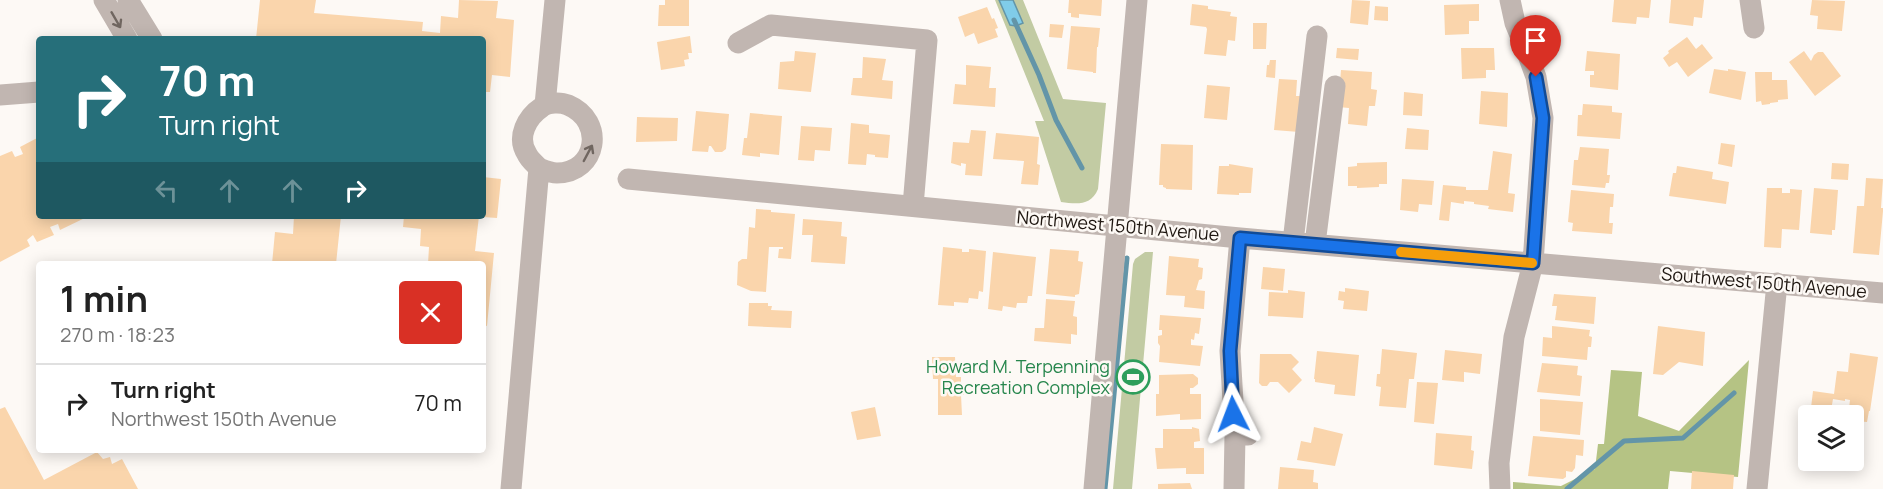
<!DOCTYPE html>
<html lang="en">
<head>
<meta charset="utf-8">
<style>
	body { margin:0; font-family:Manrope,sans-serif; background:#f6f6f6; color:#222; height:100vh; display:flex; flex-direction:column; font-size:22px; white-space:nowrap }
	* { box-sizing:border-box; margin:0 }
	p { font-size:20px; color:#767676 }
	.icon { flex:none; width:33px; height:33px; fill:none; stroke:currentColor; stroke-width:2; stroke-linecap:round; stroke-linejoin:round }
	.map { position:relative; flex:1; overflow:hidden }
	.drawer { position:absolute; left:36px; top:261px; width:450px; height:192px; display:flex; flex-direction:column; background:#fff; border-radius:6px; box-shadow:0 3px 15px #0003 }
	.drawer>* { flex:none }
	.top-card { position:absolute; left:36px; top:36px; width:450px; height:183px; border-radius:6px; box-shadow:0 3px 15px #0003; background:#266f7a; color:#fff; overflow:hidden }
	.controls { position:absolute; left:1798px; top:405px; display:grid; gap:12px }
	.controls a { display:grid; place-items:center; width:66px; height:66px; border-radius:6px; background:#fff; box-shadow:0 3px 15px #0003; font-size:30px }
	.pin { position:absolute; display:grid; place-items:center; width:51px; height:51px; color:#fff; margin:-62px -26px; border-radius:50% 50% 50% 0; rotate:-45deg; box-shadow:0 0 6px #0007 }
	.pin .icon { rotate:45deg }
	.me { position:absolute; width:66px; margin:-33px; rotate:357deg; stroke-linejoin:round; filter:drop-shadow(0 0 4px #0008) }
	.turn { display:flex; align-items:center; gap:21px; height:126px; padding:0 24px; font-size:27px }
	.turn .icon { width:78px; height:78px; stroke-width:2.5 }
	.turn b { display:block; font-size:42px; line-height:51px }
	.lanes { display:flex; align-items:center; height:57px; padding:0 24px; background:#0003; justify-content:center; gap:30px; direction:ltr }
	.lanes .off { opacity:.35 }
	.round { display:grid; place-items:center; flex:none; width:63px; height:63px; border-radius:6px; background:#f6f6f6 }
	.head { display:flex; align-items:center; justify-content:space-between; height:102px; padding:0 24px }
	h1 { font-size:36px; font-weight:700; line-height:45px }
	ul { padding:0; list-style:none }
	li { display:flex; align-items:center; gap:18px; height:78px; padding:0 24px; border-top:2px solid #e0e0e0 }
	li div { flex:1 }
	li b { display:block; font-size:22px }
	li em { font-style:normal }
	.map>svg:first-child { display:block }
</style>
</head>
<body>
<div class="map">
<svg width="1883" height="489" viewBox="0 0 1883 489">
	<rect width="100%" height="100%" fill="#fdf9f5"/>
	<path fill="#c2cba3" d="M995,0h28l40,99 43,4 -8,86c-7,17 -21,15 -37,13l-26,-81h9z
		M1145,252h8l-21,237h-19l20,-225 2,-5z"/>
	<path fill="#b5c384" d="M1749,360l-11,117 -68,-6 -2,18h-155v-7l48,4 34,-17 3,-25h6l7,-74 31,2 -4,44 41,15z"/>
	<path fill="#80cce9" stroke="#6395a8" stroke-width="1.5" d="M999,0h14l10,23 -7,3 -6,-1z"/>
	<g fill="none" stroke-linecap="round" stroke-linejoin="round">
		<path stroke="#6395a8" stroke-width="5" d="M1014,20l25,55 17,45 26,48
			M1105,489l22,-231
			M1567,489l57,-48 59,-3 51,-45"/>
	</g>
	<path fill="#fad5ac" d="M260,0h56l-2,13 109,9 -1,9 18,2 1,-17 17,2 1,-18 39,1 -2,17 18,2 -4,57 -18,-2 -2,17h-7v-53h-227z
		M665,0h24v26h-31l1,-21h6z
		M1069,0h33l-1,16 -22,-2v4l-8,-1v-4h-3z
		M1352,0l18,1 -2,24 -18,-2z
		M1614,0h37l-2,18 -12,-1 -1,7 -24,-2z
		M1671,0h33l-2,18 -8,-1 -1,9 -24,-3z
		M1812,0l33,1 -3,30 -25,-2 1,-13 -8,-1z
		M1192,4l16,2v3l23,3 -1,4 7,1 -2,24 -7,-1 -2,16 -22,-2 3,-25 -1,-2 -16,-2z
		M1479,4v17h-10v13l-24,1 -1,-30z
		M1375,6l13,1v14l-14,-1z
		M987,7l5,12 2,-1 4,10 -3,1 3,8 -20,7 -4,-11 -9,4 -7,-20z
		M1253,23h14l-1,26h-13z
		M1050,24l14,1 -2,13 -13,-1z
		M1071,26l29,2 -2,19h-1l-1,26h-3v-1l-26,-3z
		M690,36l2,17h-4l1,6 -5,1 1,6 -24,4 -4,-28z
		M1687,37l9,12 6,-5 11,14 -25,19 -11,-15 -8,5 -6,-9 6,-5 -1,-2z
		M1337,48l22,1 -1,11 -22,-2z
		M1461,48h33l1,22h-9v8l-24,1z
		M795,51l21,2 -5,39 -33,-3 2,-27 14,-1z
		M1587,51l33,3 -2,36 -28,-3v-12h4v-4h-9z
		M1804,51l7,10 3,-6 4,-3h5l18,24 -26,20 -26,-34z
		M863,57l23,2 -4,21 11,1 -1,18 -41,-4 2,-17h9z
		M1270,60h6l-1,18 -9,-1 1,-12h2z
		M966,65l25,2 -2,21h7l-1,19 -42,-3 2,-20 11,1z
		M1714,69l14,2v-2l18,3 -5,28 -32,-7z
		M1341,70l31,2 -1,17 6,1 -2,16h-6l-2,20 -19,-2 1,-16 -11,-1z
		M1755,72h17v8h15l1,19 -10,1v2l-8,1v1l-8,1 -1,-4 -5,1z
		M1279,79l18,1 -1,16h7l-4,36 -25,-2z
		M1207,85l23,2 -3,33 -23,-2z
		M1481,91l27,2 -1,34 -28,-3z
		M1404,92l19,2 -1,22 -19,-1z
		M1583,104l29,2v6l10,1 -2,26 -43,-3 1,-21h4z
		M696,111l33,3 -3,35 -4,3h-7l-4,-6h-2l-1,6 -16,-1z
		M750,113l32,3 -3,39 -19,-2v4l-18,-2 2,-17h3z
		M637,117l41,1 -1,23 -41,1z
		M851,123l18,2v8l21,2 -2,23 -13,-1v-2l-8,-1 -1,11 -18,-1z
		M801,126l31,2 -2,23 -15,-1 -1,11 -16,-1z
		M1407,128l22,2 -1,20 -23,-1z
		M971,130l15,1 -4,45 -17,-1 1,-11 -5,-1v3l-10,-3 2,-21 16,1z
		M996,133l43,4 -2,27 3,1 -2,20 -17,-1 3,-23 -31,-2z
		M39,137v79h50l-29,14 -2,-6 -8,3 4,8 -17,7 -4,-7 -6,5 3,6 -30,16v-106l12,-5 3,6 8,-3 -3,-7z
		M1721,143l14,2 -3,22 -14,-3z
		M1161,144l32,1 -1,45 -26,-1v-1l-3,-1v-2h-4z
		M1580,147l29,2 -2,26h3l-1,8h-3l-1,5 -33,-3 2,-25h4z
		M1493,151l19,3 -4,39 7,1 -2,18 -25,-3 1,-3 -15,-2v-2l-10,-1v3l-13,-2 -2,19 -10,-1 4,-35 23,2v3h22z
		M1387,162v22h-8v3l-22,1v-2h-9v-19l9,-1v-3z
		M1832,163l17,1 -1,16 -17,-1z
		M1229,164l24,4 -2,25h-12v2l-22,-1 2,-28h10z
		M1677,166l36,6 -1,7 17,3 -3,22 -57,-8 4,-23h3z
		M483,177l18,2 -4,39 -14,-1z
		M1866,178l17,1 -2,29h2v3l-4,44 -26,-2 4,-47h7z
		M1402,179l32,2 -2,24 -13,-1 -1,8 -18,-2z
		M1767,188h15v5h8v-4l12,1 -3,40 -17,-1 -1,19 -17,-1z
		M1814,188l24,2 -3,40h-3v5l-22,-2z
		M1571,190l43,4 -1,13h-3l-1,16h4l-1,11 -40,-3 1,-8 -5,-1z
		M756,209l15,1v2l24,2 -4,45 -13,-1 1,-9h4v-2h-14l-3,45 -15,-1 -14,-6 1,-23 4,-3h5l2,-32 6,1z
		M294,216h47l-5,48h-64l3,-32 18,2z
		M404,216h75l-4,35 19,2 -7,73 -4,-1v-61h-55l1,-17 -9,-1 1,-17 -18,-2z
		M803,219l39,3 -1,14 6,1 -2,27 -34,-2 2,-27h-11z
		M943,247l19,2v3h7v-3l17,2 -3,41 -4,-1 -1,8 -9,-1 -1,5 -14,-1v4l-16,-1z
		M1050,249l29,2 -1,10 5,1 -4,32 -4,1v2l-29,-3z
		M993,252l43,5 -4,39h-4l-1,7h-10l-1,5 -13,-2 -1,5 -14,-2z
		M1169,256l30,3 -1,8 5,1 -1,11 -3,1 -3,10 9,1 -1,18 -20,-2 1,-11 -19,-1z
		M1263,267l22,2 -2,22 -22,-2z
		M1345,288l24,3 -2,20 -24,-2 1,-8 -6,-1 1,-9 6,1z
		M1288,290l17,2 -2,26 -35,-2 1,-24 19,1z
		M1554,294l42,3 -2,27 -39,-4 2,-14h-5z
		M1046,299l29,2 -2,15 4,1v18l-6,-1v10l-37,-3 1,-13h9z
		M749,303h19v3h4l-1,4 21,1 -1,17 -43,-2z
		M1160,315l41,3 -2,16 -4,-1 -1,7 -3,-1v6l12,1 -3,20 -41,-4 1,-16 -2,-3v-7l4,-1v-5h-3z
		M1552,326l38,4 -1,6 3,1 -1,10h-3l-1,13 -45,-4 1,-19 9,1z
		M1658,326l47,6 -2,34 -24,-4 -16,13 -10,-1z
		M1382,349l35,4 -3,26h-5l-3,29 -27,-2 2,-19 -5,-1 1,-12h3z
		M1445,350l37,4 -2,20 -16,-2v10l-22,-2z
		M1317,351l42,4 -4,41 -21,-2 1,-9 -20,-3v-3h-1z
		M1850,353l28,4 -8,54h-1l-2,11 -13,-1v-5h-6l2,-16 -5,-1v2l-12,-2 -3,17h-20l3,-25 21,3 3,-23 11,1z
		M1260,354h31l8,8 -7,7 10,11 -13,13 -11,-11h-8l-3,4h-5l-3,-3z
		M932,357h23l1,20h5v11l3,-1v8h-3l1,20h-24v-36h-5z
		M1542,363l36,3 -1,9 5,1 -2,20 -43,-4z
		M1193,374l5,4v6l-5,4h-3v6h11v25l-21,1v-6l-24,2v-22h3v-19z
		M1417,382l21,1 -4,41 -20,-2z
		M1540,399l43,3 -3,33 -40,-4z
		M5,407l39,73 53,-28 6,7 7,-2 2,7 10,-5 16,30h-138v-80z
		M875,407l6,29 -24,4 -6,-28z
		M1192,427l7,2 1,12 -6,1v6h10v26h-18v-6l-29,1 -2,-21h8v-19h29z
		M1314,427l29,7 -8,32 -38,-6 4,-19 10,2z
		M1436,433l36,3 -1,14 3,1 -2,18 -38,-4z
		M1533,436l51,4 -1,16 -7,-1 -1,13 -3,4 -6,-1v6l-3,2 -35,-3z
		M1280,467l34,3 -1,12 5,1v6h-40z
		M1692,471l42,4 -1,14h-42z
		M1190,483l2,6h-34v-5z"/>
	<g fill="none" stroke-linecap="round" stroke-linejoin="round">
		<path stroke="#c1b6b1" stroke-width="21" d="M104,0l23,39
			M128,0l24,39
			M1510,0l5,23 10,24 12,-2
			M1750,0l4,28
			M738,43l33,-18 156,15 -14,166
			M0,95l39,-3
			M545,105l10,-105
			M628,179l612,59 643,55
			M1240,238l-10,113 5,84h13
			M1293,242l24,-206
			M1315,244l20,-158
			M511,489l28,-321c-4,-4 -10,-9 -12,-14 -11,-17 0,-37 15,-47 6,-5 19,-5 26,-2 38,16 29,68 -11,68 -6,0 -13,-3 -18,-5
			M1094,489l43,-489
			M1234,489l1,-54
			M1500,489l-1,-26 15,-126 19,-74 10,-145 -7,-41 -11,-30
			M1757,489l20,-206"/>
	</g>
	<defs><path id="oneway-shaft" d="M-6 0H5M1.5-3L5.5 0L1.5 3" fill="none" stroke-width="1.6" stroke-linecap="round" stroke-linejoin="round" transform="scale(1.5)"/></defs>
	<g stroke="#706660">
		<use href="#oneway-shaft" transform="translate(116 20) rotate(60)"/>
		<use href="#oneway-shaft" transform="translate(588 153) rotate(-62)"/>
	</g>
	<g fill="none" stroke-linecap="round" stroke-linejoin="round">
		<defs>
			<path id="route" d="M1233,414l-3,-63 10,-113 293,25 10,-145 -7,-41"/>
		</defs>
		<use href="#route" stroke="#114b97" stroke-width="15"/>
		<use href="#route" stroke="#1a73e8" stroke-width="10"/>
		<path stroke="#f59e0b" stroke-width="10" d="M1401,252l131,11"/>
	</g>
	<defs>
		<symbol id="stadium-ring" viewBox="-11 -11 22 22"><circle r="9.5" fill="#fdf9f5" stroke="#2e9e5b" stroke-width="1.5"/><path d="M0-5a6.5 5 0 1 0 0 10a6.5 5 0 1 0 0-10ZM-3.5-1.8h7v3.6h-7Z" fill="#2e9e5b"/></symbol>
	</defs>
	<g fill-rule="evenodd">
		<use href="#stadium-ring" x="1114" y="358" width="38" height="38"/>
	</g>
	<g text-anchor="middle" stroke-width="5" stroke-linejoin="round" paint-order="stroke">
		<g font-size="18" fill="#1e1610" stroke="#fdf9f5">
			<text transform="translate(1118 226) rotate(5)" y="6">Northwest 150th Avenue</text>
			<text transform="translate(1764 283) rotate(5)" y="6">Southwest 150th Avenue</text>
		</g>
		<g font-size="18" fill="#27864d" stroke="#fdf9f5" text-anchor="end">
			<text x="1110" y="373">Howard M. Terpenning<tspan x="1110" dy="21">Recreation Complex</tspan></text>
		</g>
	</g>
</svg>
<div class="controls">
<a><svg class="icon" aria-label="layers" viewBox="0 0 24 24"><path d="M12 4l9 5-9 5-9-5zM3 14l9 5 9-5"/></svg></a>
</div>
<div class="pin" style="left:1536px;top:77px;background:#d93025"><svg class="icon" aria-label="arrive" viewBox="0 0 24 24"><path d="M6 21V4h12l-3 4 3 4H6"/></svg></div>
<svg class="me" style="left:1233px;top:414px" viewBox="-20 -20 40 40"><path d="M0-17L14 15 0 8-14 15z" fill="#1a73e8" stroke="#fff" stroke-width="4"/></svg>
<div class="top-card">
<div class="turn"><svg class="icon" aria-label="right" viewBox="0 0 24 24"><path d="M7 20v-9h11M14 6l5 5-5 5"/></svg><div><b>70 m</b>Turn right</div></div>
<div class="lanes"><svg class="icon off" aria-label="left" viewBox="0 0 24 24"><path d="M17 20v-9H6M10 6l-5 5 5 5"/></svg><svg class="icon off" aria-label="ahead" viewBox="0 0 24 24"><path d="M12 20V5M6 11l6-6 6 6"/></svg><svg class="icon off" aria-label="ahead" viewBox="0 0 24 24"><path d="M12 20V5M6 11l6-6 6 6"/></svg><svg class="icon" aria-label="right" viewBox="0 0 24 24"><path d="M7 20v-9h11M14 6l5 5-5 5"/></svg></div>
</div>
<section class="drawer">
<div class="head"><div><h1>1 min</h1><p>270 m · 18:23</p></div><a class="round" style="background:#d93025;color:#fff"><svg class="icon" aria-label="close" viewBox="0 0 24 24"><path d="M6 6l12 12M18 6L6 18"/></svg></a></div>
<ul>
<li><svg class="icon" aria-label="right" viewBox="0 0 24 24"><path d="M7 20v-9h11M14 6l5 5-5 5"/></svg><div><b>Turn right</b><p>Northwest 150th Avenue</p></div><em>70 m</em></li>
</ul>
</section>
</div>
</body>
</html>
